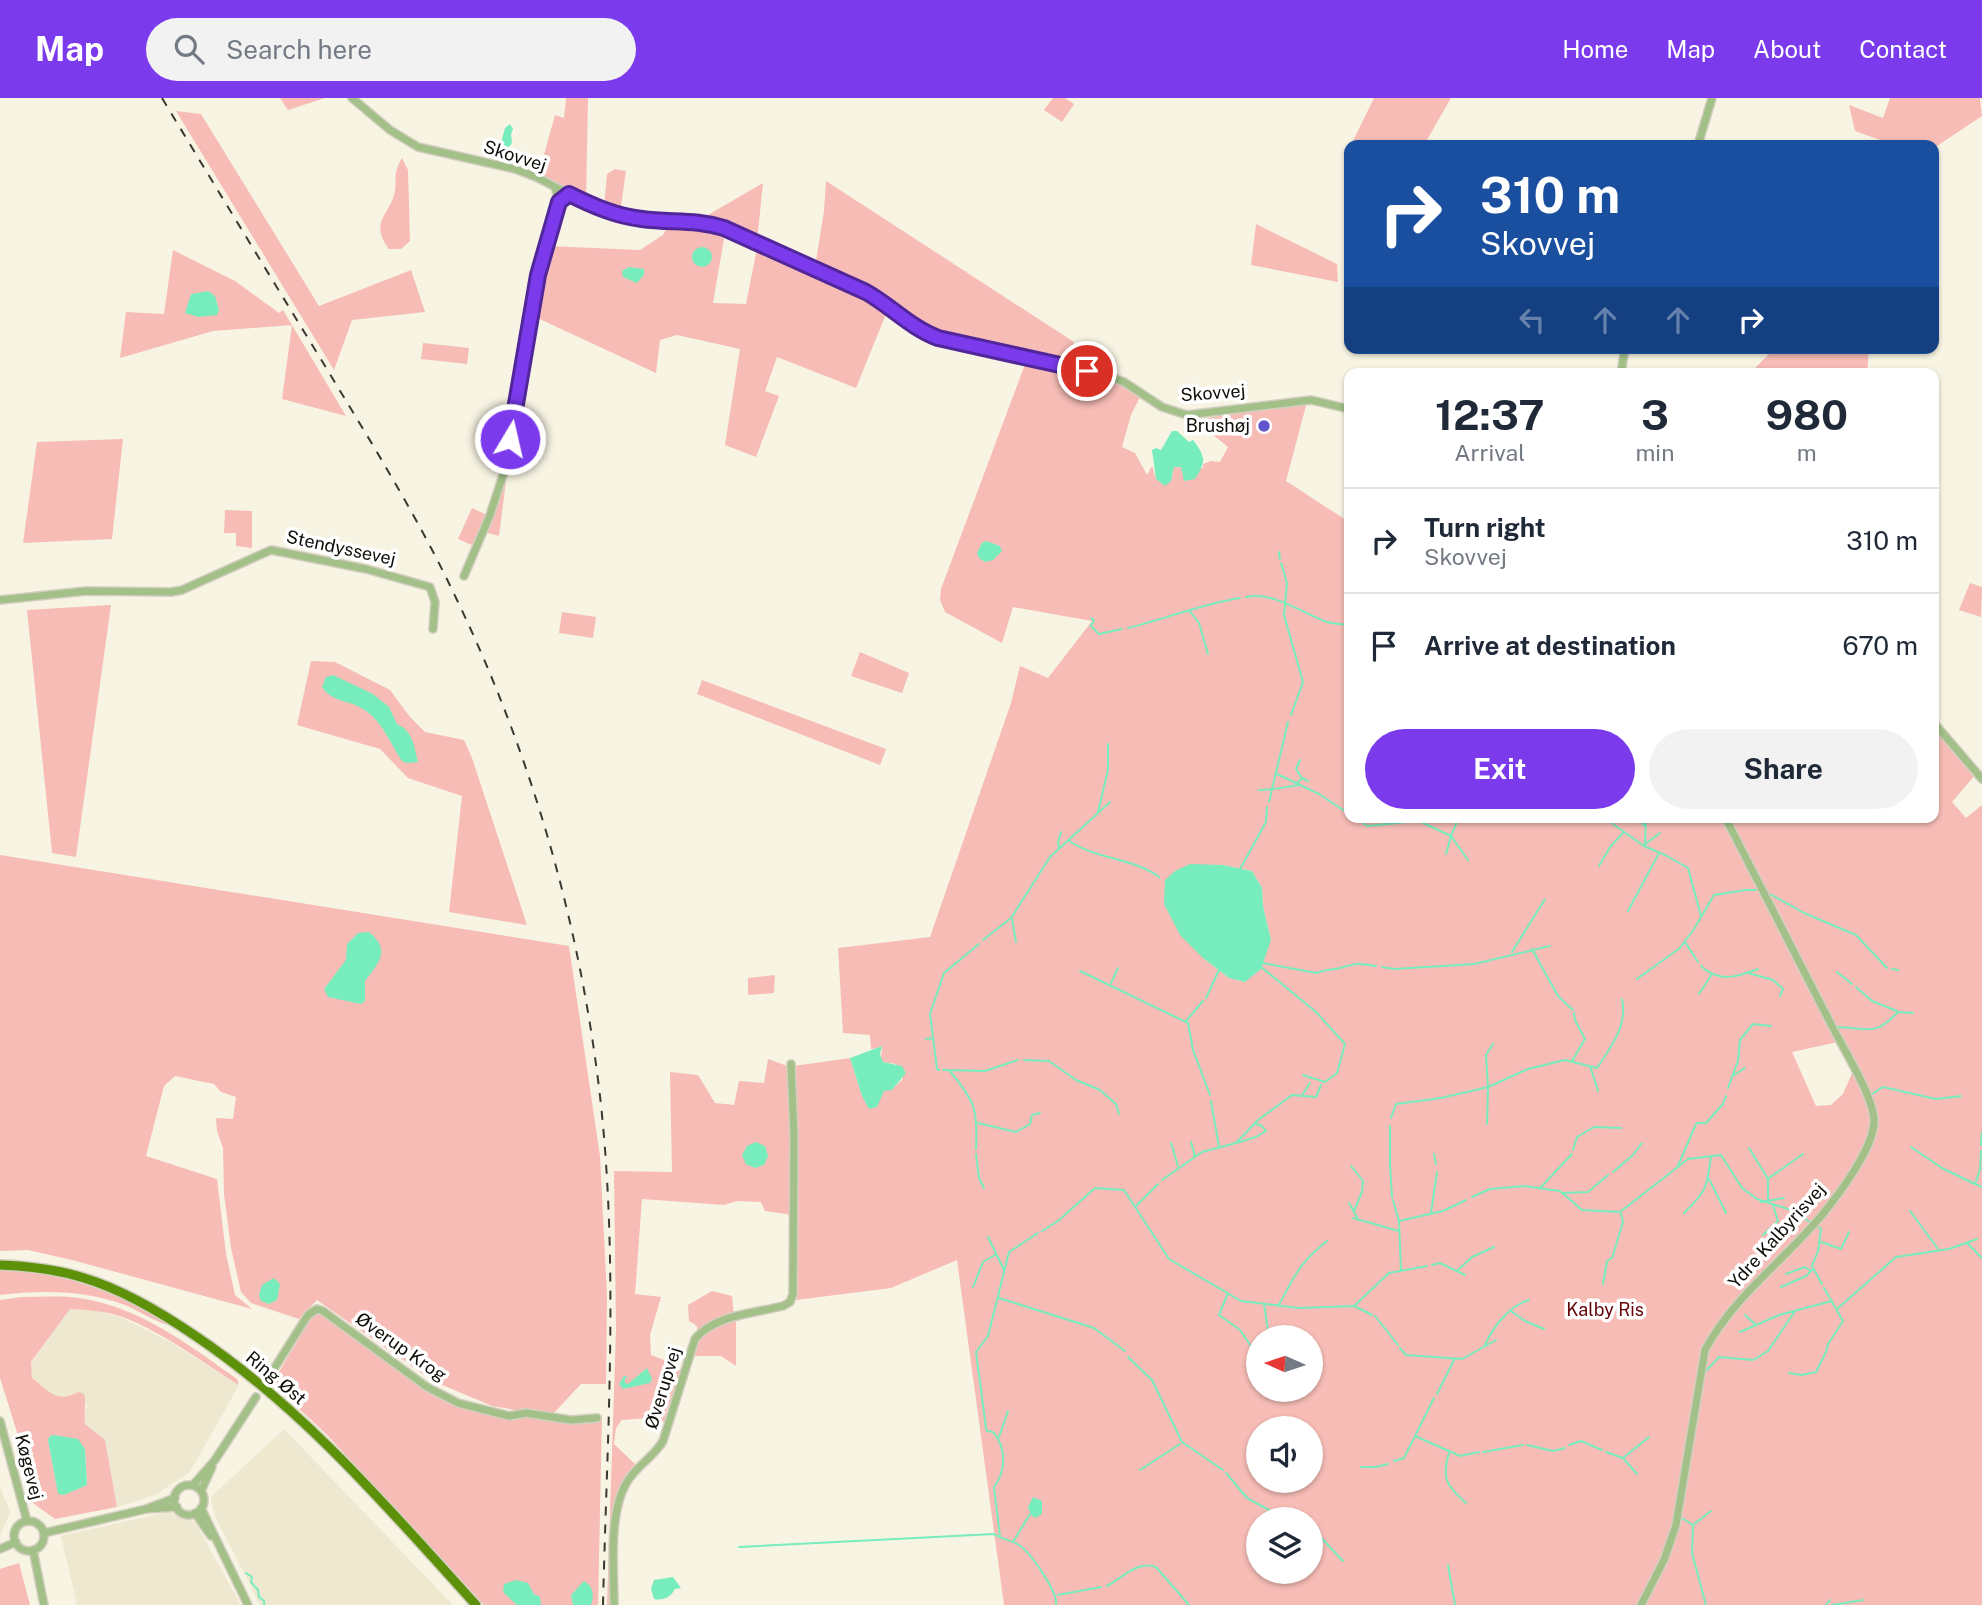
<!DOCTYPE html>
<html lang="en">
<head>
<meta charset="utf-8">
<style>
	body { margin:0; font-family:"Public Sans",sans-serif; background:#f2f2f3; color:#1f2937; height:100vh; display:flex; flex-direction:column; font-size:26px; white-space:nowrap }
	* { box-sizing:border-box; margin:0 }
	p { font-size:23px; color:#747a83 }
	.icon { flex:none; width:38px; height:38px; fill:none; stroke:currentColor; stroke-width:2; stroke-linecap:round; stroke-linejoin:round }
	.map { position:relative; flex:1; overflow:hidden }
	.details { position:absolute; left:1344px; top:270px; width:595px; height:455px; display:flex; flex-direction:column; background:#fff; border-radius:14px; box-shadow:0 2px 5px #0004 }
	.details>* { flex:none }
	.top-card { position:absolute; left:1344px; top:42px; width:595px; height:214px; border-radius:14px; box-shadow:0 2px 5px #0004; background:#1a4fa0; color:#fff; overflow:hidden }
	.needle { width:46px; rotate:273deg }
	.fabs { position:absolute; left:1246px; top:1227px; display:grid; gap:14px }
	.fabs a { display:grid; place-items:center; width:77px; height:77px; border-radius:50%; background:#fff; box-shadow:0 2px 5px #0004; font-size:35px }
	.pin { position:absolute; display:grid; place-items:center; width:60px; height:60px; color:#fff; margin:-30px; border:4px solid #fff; border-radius:50%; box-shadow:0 2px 7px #0007 }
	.me { position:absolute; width:77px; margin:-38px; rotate:9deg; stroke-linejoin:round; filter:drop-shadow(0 0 5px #0008) }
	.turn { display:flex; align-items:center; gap:24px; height:147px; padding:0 21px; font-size:32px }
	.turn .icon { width:91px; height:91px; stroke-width:2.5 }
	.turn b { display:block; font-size:49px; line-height:60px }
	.lanes { display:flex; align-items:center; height:66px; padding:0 21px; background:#0003; justify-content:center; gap:35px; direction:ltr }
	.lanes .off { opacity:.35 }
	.eta { display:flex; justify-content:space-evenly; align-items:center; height:119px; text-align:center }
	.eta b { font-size:42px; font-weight:700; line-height:49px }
	.primary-button { display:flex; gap:14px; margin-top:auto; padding:14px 21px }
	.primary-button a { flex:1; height:80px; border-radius:42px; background:#7c3aed; color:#fff; font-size:28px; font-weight:700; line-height:80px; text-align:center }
	.primary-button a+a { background:#f2f2f3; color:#1f2937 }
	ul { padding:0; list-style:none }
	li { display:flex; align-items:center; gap:21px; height:105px; padding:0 21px; border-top:2px solid #e0e1e3 }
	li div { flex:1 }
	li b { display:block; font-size:26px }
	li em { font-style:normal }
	header { display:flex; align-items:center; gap:42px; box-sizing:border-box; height:98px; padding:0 35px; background:#7c3aed; color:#fff }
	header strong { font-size:33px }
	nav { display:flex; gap:38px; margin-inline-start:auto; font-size:24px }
	.search { width:490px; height:63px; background:#f2f2f3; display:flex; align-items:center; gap:18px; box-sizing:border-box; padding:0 24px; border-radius:38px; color:#747a83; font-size:26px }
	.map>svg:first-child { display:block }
</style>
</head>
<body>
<header>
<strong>Map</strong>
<div class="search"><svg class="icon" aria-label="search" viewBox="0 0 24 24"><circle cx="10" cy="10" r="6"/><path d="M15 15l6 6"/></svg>Search here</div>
<nav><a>Home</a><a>Map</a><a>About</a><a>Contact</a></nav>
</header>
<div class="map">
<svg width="1982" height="1507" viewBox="0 0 1982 1507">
	<rect width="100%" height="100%" fill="#f8f4e3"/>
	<path fill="#eee8d0" d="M70,1211l24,1 27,7 51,26 67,42 -49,87 -35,23 -38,12 -12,-67 -20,-16 -1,-9 3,-10 -8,-13 -14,7 -10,-2 -23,-18 -1,-16z
		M284,1331l169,176h-193l-46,-91 -3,-17z
		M0,1389l10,25 -10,24z
		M168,1414l27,10 46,83h-164l-16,-69z"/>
	<path fill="#f6bcb5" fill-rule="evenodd" d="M280,0h45l-37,12z
		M566,0h22l-2,102 -48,-24 17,-61 9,3z
		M1053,0h12l9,6 -12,18 -18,-12z
		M1374,0h77l-27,47h-68l-4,-2z
		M1890,0h90l2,18 -48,32v-3h-40l-39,-14 -6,-26 34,13z
		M176,13l25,3 118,192 92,-36 14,42 -73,8 -18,50z
		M402,60l6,12 2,71 -9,8h-12c-21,-27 2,-35 6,-58 2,-16 -2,-17 7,-33z
		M615,71l11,2 -6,42 -16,-6 3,-33z
		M826,83l248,161 -6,22 -144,-33 -39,-31 -70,-33 9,-56z
		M763,85l-6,58 -56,-22z
		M670,125l35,2 20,8 -12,70 33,1 11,-56 125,56 6,5 -32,79 -79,-31 -12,34 14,5 -23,61 -31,-12 15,-96 -63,-14 -17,5 -4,33 -123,-57 16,-70 91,4 23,-15z
		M1256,126l81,40 1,18 -87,-17z
		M173,152l62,31 44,32 4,-3 63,106 -64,-17 10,-74 -79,6 -93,27 6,-46 38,2z
		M423,245l46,5 -2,16 -46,-5z
		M1775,250h94l-2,25h-117z
		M1027,261l82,20 32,16 -10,20 -9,32 13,6 12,22 5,-9 4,13 15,2 3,-14 29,1v-4l8,-3 9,1 8,-15 -33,-27 112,-18 -21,79 63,41v295h585v-91l42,48 -24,28 14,16 16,-13v800h-978l-47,-345 -66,28 -95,12 -2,-234 56,-8 12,38 30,-7 11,-10 -7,-15 -13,-2 -2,-3 1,-12 -11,2 -1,-14 -27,-2 -5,-85 92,-11 81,-234 9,-37 28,12 44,-57 -79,-14 -11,36 -57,-31 -5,-12 1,-11zM1223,767l29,6 10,17 1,18 8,34 -26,42 -16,-4 -26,-20zM1838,944l15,29 -10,23 -12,11 -15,1 -24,-54zM1258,1239h53v53h-53zM1258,1330h53v52h-53zM1258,1421h53v53h-53z
		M123,341l-11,100 -89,4 14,-101z
		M509,359l-10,79 -15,-4z
		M472,410l15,7 -13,31 -16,-7z
		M225,412l27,1v37l-16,-2v-13h-12z
		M1970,485l12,4 -1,30 -22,-7z
		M111,507l-35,252 -24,-4 -25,-243z
		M562,514l34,5 -3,21 -34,-5z
		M860,554l49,21 -7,20 -51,-17z
		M311,563l24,1 55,28 20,27 15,15 39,8 8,18 55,167 -78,-13 13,-116 -54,-18 -28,-29 -83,-24z
		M702,582l184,69 -6,16 -183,-71z
		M0,757l569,91 31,210 7,140 -1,88h-25l-30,32 -59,-10 -59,-25 -116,-81 -18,19 -48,-16 -10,-11 -10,-44 -7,-54 -1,-46 -6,-17 -1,-13 17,1 3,-22 -15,-5 -7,-8 -39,-8 -11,10 -18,70 71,23 9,75 9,41 17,14 -180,-49 -44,-10 -28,1z
		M775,877l-1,18 -26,2v-17z
		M768,961l22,8 3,148 -28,-4 -4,-9 -24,-1 -13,4 -82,-6 -7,95 26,3 -11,38 1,20 13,5 18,12 -16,40 -1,10 -15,-4 -28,2 -6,8 -2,16 22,21 -11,16 -10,28 -2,96h-6l9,-275 -2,-159 58,1 -2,-100 28,3 17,28 19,2 5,-24 25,2z
		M0,1173c64,-1 121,23 175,55 -16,-1 -35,-15 -50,-21 -40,-15 -83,-15 -125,-10z
		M712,1193l20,5 2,20 -18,4 -19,10v-4l-8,-5 -1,-16z
		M22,1199c16,0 32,-1 48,0 65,6 116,46 167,82l2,6c-37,-23 -75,-52 -116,-68 -17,-6 -36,-7 -53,-8l-39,53 1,16c19,15 24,25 47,14l5,2c3,11 -1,19 1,30l20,16 12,67 -62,12 -22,-16 -1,-23 -32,-102v-78zM51,1338l14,1 20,12 2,36 -24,10 -5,-2 -10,-53z
		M317,1214l5,2 95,69 22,15 17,7 102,15 44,-5 -4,190h-114c-47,-52 -95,-103 -142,-154 -21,-24 -47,-45 -70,-67l41,-70z
		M736,1223v45l-15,-10h-28c7,-26 19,-28 43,-35z
		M19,1465l11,42h-30v-36z"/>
	<path fill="#77ecbd" d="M510,26l3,5 -2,5 1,9 -9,11 -4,-4 6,-22z
		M692 159a10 10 0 1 1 20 0a10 10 0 1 1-20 0Z
		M629,169l15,2v6l-7,8 -14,-6 -1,-6z
		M208,193l7,5 4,14 -2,5 -19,2 -13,-4 6,-19z
		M1172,333h5l12,11 4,-2c12,16 14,21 2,39l-11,2 -3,-14h-7l-3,14 -6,5 -9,-7 -4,-29 4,-2 5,2z
		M986,443l14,5 2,5 -9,9 -8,2 -6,-4 -2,-5 5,-10z
		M333,577l40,19 16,13 8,17c16,7 17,22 21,38l-11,1 -5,-2c-12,-18 -19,-38 -36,-50 -16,-12 -32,-7 -44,-24l4,-10z
		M1190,766l33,1 29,6 10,17 1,18 8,34 -10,29 -16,13 -16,-4 -26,-20 -23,-23 -16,-31 1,-24 10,-9z
		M369,834c23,19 9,31 -4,49v20l-4,3 -33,-7 -4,-8 22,-29 1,-16 11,-11z
		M882,948l-2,8 3,8 19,4 4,7 -14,17 -8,1 -7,16 -8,2 -7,-13 -12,-38z
		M756,1044l9,4 3,10 -4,9 -9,3 -9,-4 -4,-9 5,-9z
		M274,1180l6,6 -3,16 -8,4 -8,-3 -2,-6 3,-10z
		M647,1270l5,11 -2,4 -27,6 -4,-5 5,-8 5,1 -4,1v5l3,1z
		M54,1337l24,4 7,10 2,36 -23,10 -6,-1 -10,-54 2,-4z
		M1033,1399l9,4v13l-7,4 -4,-3 -3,-8z
		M673,1479l8,11 -6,1c-4,8 -12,12 -21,10l-3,-10 3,-9z
		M516,1482l12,3 6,11 6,3 1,8h-24l-14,-13 1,-8z
		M584,1483c10,6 10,14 7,24h-18l-2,-10z"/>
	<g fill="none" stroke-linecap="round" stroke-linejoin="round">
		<path stroke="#77ecbd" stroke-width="2" d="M1279,454l1,7
			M1281,465l6,20 -3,32 19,67 -12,33
			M1246,499c27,-6 56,16 81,25 7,2 15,2 22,3
			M1189,512l10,13 9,31
			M1091,520l3,2 -3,6 8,8 23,-5
			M1128,530c38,-9 73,-24 112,-30
			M1300,662l-4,9 6,9
			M1277,676l42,20 27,18
			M1297,685l5,-5 6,3
			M1259,692c14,0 26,-3 40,-5
			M1269,704l19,-80
			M1098,714l10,-42v-26
			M1354,719l13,9 52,-5 32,15 17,24
			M1603,719l41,29 21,9 23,13 13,48
			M1638,721l7,7
			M1068,742c28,20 64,17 91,37
			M1644,747l16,-12
			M1645,747l1,-27
			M1059,750l-1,-6 3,-10
			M1446,756l5,-18 8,-19
			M1599,768l11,-19 13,-14
			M1240,771l26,-47 1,-15
			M1770,796l34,19 52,22 31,33
			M1628,813l31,-58
			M1012,821l4,23
			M983,842l28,-22 39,-61 60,-55
			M1685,844l13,20
			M1532,851l26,47 15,14
			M1512,854l33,-53
			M1262,865l55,10c8,-4 15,-3 23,-5 18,-5 18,-5 36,-2
			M1260,868l56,46 29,32 -8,29 -12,9 -22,-7
			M1701,868c18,17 36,11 57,3
			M1382,869l12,2 80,-5 76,-18
			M1892,871l6,1
			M1080,873l108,52 5,27 17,45
			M1837,874l15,12
			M1748,875l25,7 10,9 -3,7
			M1637,881l43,-31 14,-19 20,-34 32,-5h10
			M1111,885l7,-15
			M1856,889l16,14 25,10
			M1699,896l13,-20
			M1206,900l13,-28
			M1186,923l17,-20
			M1837,929c33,1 37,10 61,-15l15,1
			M933,940l-3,-24 14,-41 35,-29
			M926,941l7,-1 4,31 2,1
			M1024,962l25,1 27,19 24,10 16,14 3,10
			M1572,963l13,-22 -10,-19 -1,-7
			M1590,968l8,25
			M943,972l42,1 33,-11
			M949,972c26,31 29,39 27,79
			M1734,977l11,-7
			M1728,990l10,-27 2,-21 13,-16 18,2
			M1303,996l7,-11
			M1872,996l11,-7 53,12 25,-3
			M1211,1003l8,46
			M1391,1020l5,-14 45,-6 47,-11 40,-18 37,-9 32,8c14,-21 31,-43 25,-69
			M978,1025l38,9 14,-8 2,-9 8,-2
			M1487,1026l1,-37 -2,-32 7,-11
			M1390,1028v39l2,32
			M1191,1044l4,15
			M1171,1045l7,23
			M1236,1045l20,-6 10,-6 -5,-6 -6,-1
			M1981,1047l1,-13
			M1911,1049l31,21 33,16
			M1749,1050l19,31v20
			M1573,1052l4,-13 17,-10 27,1
			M1981,1053l-1,19 -5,14 7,3
			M976,1056l3,24 5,10
			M1434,1056l2,10
			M1351,1068l12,15 -1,11 -8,19
			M1678,1068l17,-40 2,-3h9l17,-19 3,-8
			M1613,1074l20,-17 9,-12
			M1769,1080l34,-24
			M1709,1081l17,34
			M1162,1082l40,-28 34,-9 22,-23 34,-25 24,2 5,-12
			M1540,1090l32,-34
			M1563,1095l25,-1 20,-17
			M1472,1099l18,-8 34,-3 36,5 22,19 38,2 68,-53 33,-4 21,33 15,11 34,11 19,12
			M1393,1102l6,21 2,50
			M1761,1104l23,-4
			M1349,1105l8,14
			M1136,1108l22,-22
			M1910,1113l28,38
			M1431,1115l6,-41
			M1684,1115c23,-22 23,-26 27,-57
			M1353,1120l46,13
			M1399,1123l44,-10 23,-11
			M1818,1129l3,2 -3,22 -6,15 10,18
			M1042,1133l16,-10 37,-33 29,2 45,69 72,42 58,7 55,-2 18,9
			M1763,1137l15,-14 -5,-16
			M988,1139l16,33
			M1821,1144l20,7 8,-17
			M1968,1146l14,14
			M1432,1167l8,-2 25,12
			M1457,1173l15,-14 22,-10
			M1786,1176l19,-7 6,4
			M1603,1186l4,-23 5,-3 11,-36 -2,-8
			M973,1189l10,-25 12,-7
			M1781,1189l25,-11 7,-7
			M1228,1195l-9,22 21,15 15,22
			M999,1200l95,30 31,23
			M1264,1206l5,33
			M1278,1208c18,-31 19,-41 49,-65
			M1354,1208l35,-33 38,-7
			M1837,1211l59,-52 53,-8 28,-10
			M1511,1213l14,10 19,8
			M1745,1217l10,9
			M1375,1218l23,29
			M1740,1234l39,-17 53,-14
			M1485,1247c8,-18 24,-39 44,-45
			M1400,1250l6,7 56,4 34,-19
			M1128,1259l24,23 30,62 41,28
			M1704,1275l15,-16 34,3 15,-9 27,-40
			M1789,1275l13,2 14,-3 10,-20 2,-8 15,-23 -19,-33
			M1437,1296l17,-34
			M1415,1338l45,20 19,-4
			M999,1339l9,-26
			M1527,1347l26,6 12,-3
			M1569,1347l12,-4 21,9
			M1483,1354l40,-7
			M1606,1354l17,6 14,16
			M1449,1355c-8,27 -2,32 17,50
			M1623,1360l26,-21
			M1394,1363l10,-3 30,-60
			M1361,1369h15l12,-3
			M1140,1372l40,-26
			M1226,1375l21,25 22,12 32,9
			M1682,1420l11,7 -1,28 14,52
			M1693,1427l18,-14
			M1311,1429l32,34
			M1000,1438l-6,-49c12,-16 13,-39 -1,-55l-6,-1 -1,-3 -10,-76 12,-16 21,-84 29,-19
			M1013,1444l17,-28
			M739,1449l255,-13c7,5 17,6 25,11 12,8 39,47 37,60
			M1448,1467l7,40
			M246,1475l6,4 -1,5 7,8 1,7 5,4v4
			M1107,1488c15,-8 31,-26 49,-19l33,38
			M1058,1497l43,-8
			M1826,1507l4,-5
			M1832,1507l31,-5"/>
		<defs>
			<path id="minor" d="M352,0l38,32 28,17 97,22 21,8 47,24 39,15 22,4 61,2 19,6 142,64c25,14 45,36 72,46l170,38 16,6 38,25 25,8 124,-15 38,9
				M1698,47l14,-47
				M1621,275l4,-25
				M464,478l26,-61 16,-49 24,-147 8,-44 21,-73 -4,-15
				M0,502l86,-9 85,1 11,-2 89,-40 95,19 64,18 5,15 -2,27
				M1934,625l48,56
				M267,1282l41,-65 9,-6 6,2 104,76 31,16 51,13 17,-3 45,7 26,-2
				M0,1323l27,100
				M193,1387l22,-25 41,-63
				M174 1402a15 15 0 1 1 30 0a15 15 0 1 1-30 0Z
				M201,1393l11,-24
				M201,1410l47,97
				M146,1411l29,-11
				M195,1415l16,23
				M14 1438a15 15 0 1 1 30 0a15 15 0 1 1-30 0Z
				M44,1435l102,-24 31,-2
				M0,1451l16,-7
				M33,1452l11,55
				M614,1507c0,-36 -6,-92 13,-123 9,-16 27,-25 36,-41l32,-102c19,-24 60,-26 88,-33l7,-4 3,-8 1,-158 -3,-72
				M1641,1507l23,-45 12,-35 29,-175c30,-56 82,-91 121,-140 16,-20 47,-62 48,-88 1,-22 -29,-71 -40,-92 -36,-71 -73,-142 -109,-213"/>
			<path id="major" d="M0,1167c28,1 56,4 84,13 40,12 78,35 113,59 108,73 192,172 279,268"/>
		</defs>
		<use href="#minor" stroke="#d3cfc0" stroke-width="10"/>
		<use href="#major" stroke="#d3cfc0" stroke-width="12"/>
		<use href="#minor" stroke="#a2c087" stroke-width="7"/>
		<use href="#major" stroke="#5d910a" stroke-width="9"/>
		<path stroke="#3a3831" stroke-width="2" stroke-dasharray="9 9" stroke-linecap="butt" d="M162,0c53,88 106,175 160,263 47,78 96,156 135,239 75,156 123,324 143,496 19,169 7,339 3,509"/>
	</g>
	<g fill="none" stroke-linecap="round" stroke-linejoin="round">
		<defs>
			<path id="route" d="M510,341l28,-164 21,-73 10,-8c24,12 47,22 73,25 29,4 53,0 82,9l142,64c25,14 45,36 72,46l149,33"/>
		</defs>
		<use href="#route" stroke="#51269a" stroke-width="18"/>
		<use href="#route" stroke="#7c3aed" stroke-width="12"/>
	</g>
	<circle fill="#6254cd" stroke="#fff" stroke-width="2.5" cx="1264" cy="328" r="7"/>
	<g text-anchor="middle" stroke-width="7" stroke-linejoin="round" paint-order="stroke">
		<g font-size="18" fill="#0e0d08" stroke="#fff">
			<text transform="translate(515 58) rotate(18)" y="6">Skovvej</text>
			<text transform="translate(1213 295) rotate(-4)" y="6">Skovvej</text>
			<text transform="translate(341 450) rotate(12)" y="6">Stendyssevej</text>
			<text transform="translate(1777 1138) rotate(-48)" y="6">Ydre Kalbyrisvej</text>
			<text transform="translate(401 1249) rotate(35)" y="6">Øverup Krog</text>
			<text transform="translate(276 1280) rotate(40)" y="6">Ring Øst</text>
			<text transform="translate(663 1290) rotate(-73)" y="6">Øverupvej</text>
			<text transform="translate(29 1369) rotate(76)" y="6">Køgevej</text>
		</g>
		<g font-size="18" fill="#0e0d08" stroke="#fff" text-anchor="end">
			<text x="1250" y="334">Brushøj</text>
		</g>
		<g font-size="18" fill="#620206" stroke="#fff">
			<text x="1605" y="1218">Kalby Ris</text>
		</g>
	</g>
</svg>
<div class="fabs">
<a><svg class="needle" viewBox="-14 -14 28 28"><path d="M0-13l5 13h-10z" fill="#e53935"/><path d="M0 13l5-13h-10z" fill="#747a83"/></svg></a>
<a><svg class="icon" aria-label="sound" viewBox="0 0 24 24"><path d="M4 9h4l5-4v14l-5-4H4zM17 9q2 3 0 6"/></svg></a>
<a><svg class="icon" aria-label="layers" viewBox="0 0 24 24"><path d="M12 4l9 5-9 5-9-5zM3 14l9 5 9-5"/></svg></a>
</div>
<div class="pin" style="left:1087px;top:273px;background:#d93025"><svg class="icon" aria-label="arrive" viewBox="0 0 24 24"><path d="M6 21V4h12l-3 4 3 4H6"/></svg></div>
<svg class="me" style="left:510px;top:341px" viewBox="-20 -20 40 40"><circle r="17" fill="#7c3aed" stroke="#fff" stroke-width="3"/><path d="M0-11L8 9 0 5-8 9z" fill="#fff"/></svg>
<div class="top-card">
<div class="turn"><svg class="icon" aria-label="right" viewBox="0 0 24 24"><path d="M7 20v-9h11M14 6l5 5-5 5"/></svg><div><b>310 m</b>Skovvej</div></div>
<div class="lanes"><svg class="icon off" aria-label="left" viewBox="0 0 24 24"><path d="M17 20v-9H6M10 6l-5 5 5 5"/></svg><svg class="icon off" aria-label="ahead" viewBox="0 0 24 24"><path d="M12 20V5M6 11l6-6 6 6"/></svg><svg class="icon off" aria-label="ahead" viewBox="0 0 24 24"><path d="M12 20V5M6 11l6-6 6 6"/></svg><svg class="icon" aria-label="right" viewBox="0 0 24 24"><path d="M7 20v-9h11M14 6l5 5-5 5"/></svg></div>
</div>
<section class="details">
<div class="eta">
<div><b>12:37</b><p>Arrival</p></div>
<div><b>3</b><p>min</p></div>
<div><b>980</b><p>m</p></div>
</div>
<ul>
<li><svg class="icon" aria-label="right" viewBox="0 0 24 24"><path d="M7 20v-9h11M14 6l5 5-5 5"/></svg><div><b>Turn right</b><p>Skovvej</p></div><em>310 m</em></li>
<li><svg class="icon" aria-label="arrive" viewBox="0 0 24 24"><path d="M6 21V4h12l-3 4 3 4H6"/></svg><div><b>Arrive at destination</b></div><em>670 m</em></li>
</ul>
<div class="primary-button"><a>Exit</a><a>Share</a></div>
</section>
</div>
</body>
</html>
